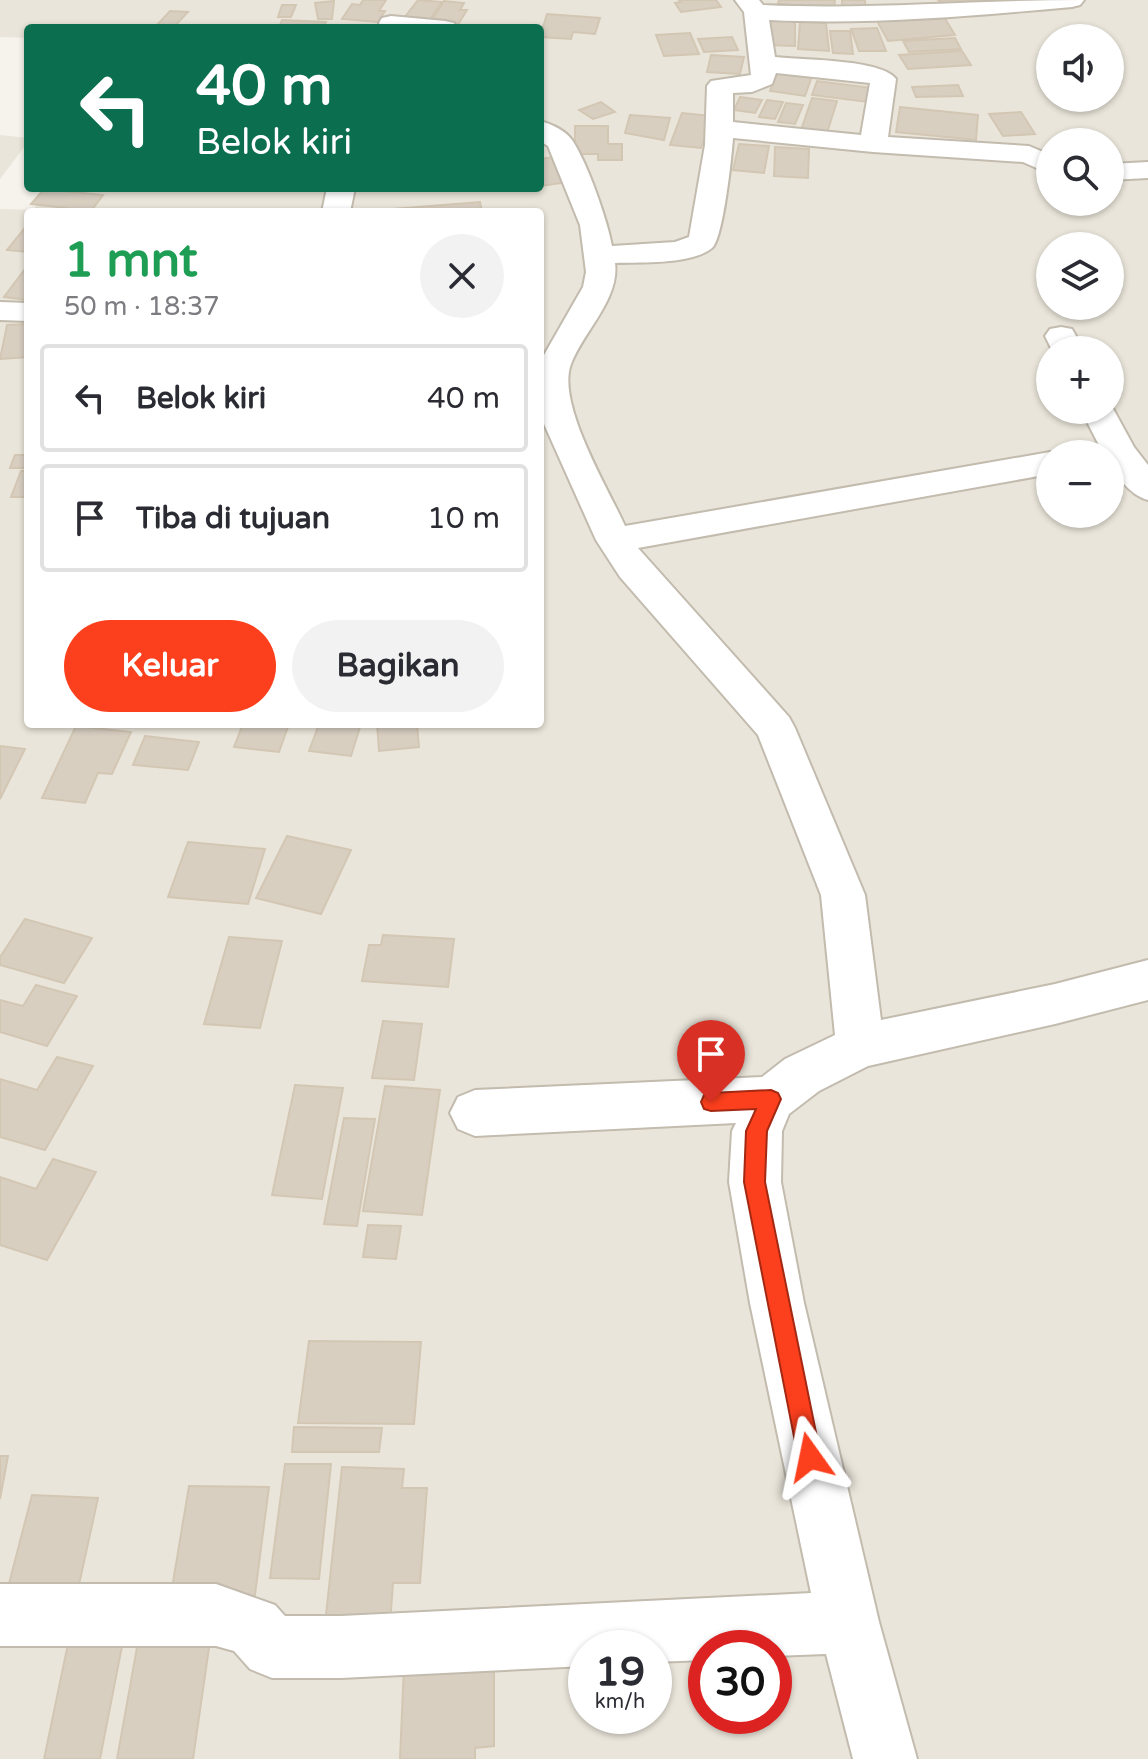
<!DOCTYPE html>
<html lang="id">
<head>
<meta charset="utf-8">
<style>
	body { margin:0; font-family:"Varela Round",sans-serif; background:#f2f2f3; color:#2b2b33; height:100vh; display:flex; flex-direction:column; font-size:30px; white-space:nowrap }
	* { box-sizing:border-box; margin:0 }
	p { font-size:26px; color:#7c7c81 }
	.icon { flex:none; width:44px; height:44px; fill:none; stroke:currentColor; stroke-width:2; stroke-linecap:round; stroke-linejoin:round }
	.map { position:relative; flex:1; overflow:hidden }
	.drawer { position:absolute; left:24px; top:208px; width:520px; height:520px; display:flex; flex-direction:column; background:#fff; border-radius:8px; box-shadow:0 2px 6px #0004 }
	.drawer>* { flex:none }
	.hud { position:absolute; left:24px; top:24px; width:520px; height:168px; border-radius:8px; box-shadow:0 2px 6px #0004; background:#0b6e4f; color:#fff; overflow:hidden }
	.controls { position:absolute; left:1036px; top:24px; display:grid; gap:16px }
	.controls a { display:grid; place-items:center; width:88px; height:88px; border-radius:50%; background:#fff; box-shadow:0 2px 6px #0004; font-size:40px }
	.speed { position:absolute; left:568px; top:1630px; display:flex; gap:16px; font-size:40px; font-weight:700; text-align:center }
	.speed>* { display:grid; place-content:center; width:104px; height:104px; border-radius:50%; background:#fff; box-shadow:0 2px 6px #0004; line-height:1 }
	.speed small { font-size:20px; font-weight:400 }
	.speed .limit { border:12px solid #d22; background:#fff; color:#111 }
	.pin { position:absolute; display:grid; place-items:center; width:68px; height:68px; color:#fff; margin:-82px -34px; border-radius:50% 50% 50% 0; rotate:-45deg; box-shadow:0 0 8px #0007 }
	.pin .icon { rotate:45deg }
	.me { position:absolute; width:88px; margin:-44px; rotate:348deg; stroke-linejoin:round; filter:drop-shadow(0 0 6px #0008) }
	.turn { display:flex; align-items:center; gap:28px; height:168px; padding:0 40px; font-size:36px }
	.turn .icon { width:104px; height:104px; stroke-width:2.5 }
	.turn b { display:block; font-size:56px; line-height:68px }
	.round { display:grid; place-items:center; flex:none; width:84px; height:84px; border-radius:42px; background:#f2f2f3 }
	.summary { display:flex; align-items:center; justify-content:space-between; height:136px; padding:0 40px }
	h1 { font-size:48px; font-weight:800; line-height:60px; color:#1e9e55 }
	.button { display:flex; gap:16px; margin-top:auto; padding:16px 40px }
	.button a { flex:1; height:92px; border-radius:48px; background:#fc3f1d; color:#fff; font-size:32px; font-weight:800; line-height:92px; text-align:center }
	.button a+a { background:#f2f2f3; color:#2b2b33 }
	ul { padding:0; list-style:none }
	li { display:flex; align-items:center; gap:24px; height:108px; margin:0 16px 12px; padding:0 24px; border:4px solid #e1e1e2; border-radius:8px }
	li div { flex:1 }
	li b { display:block; font-size:30px }
	li em { font-style:normal }
	.map>svg:first-child { display:block }
</style>
</head>
<body>
<div class="map">
<svg width="1148" height="1759" viewBox="0 0 1148 1759">
	<rect width="100%" height="100%" fill="#f6f3ec"/>
	<path fill="#eae5da" fill-rule="evenodd" d="M0,0h1148v1759h-1148v-1550l33,1 17,-22h490v-160h-512v10l-28,-1zM1050,38h60v60h-60zM1050,142h60v60h-60zM28,212h512v512h-512zM1050,246h60v60h-60zM1050,350h60v60h-60zM1050,454h60v60h-60zM586,1648h68v68h-68zM706,1648h68v68h-68z
		M0,135l28,3v4l-28,37z"/>
	<path fill="#d8cfc1" stroke="#d3c7b4" stroke-width="2" d="M363,0h23l-7,11h6l-7,11 -36,-3 10,-15 8,1z
		M418,0l24,2 -16,23 -25,-3z
		M679,0h37l5,7 -40,5 -6,-9 6,-1z
		M779,0h56l-1,8 -56,-4z
		M842,0h23l1,14 -24,-1z
		M938,0h65l-56,8z
		M334,1l-2,18h-14l-3,-16z
		M444,1l20,2 -4,7h7l-11,18 -27,-3z
		M282,5h14l-5,12h-13z
		M170,11l18,1 -15,16 -18,-1z
		M547,14l53,4 -5,16 -22,-2 -2,7 -31,-2z
		M944,17l11,18 -67,6 -11,-20z
		M768,19l27,2v25l-29,-1z
		M282,20l44,2 -3,6h-44z
		M800,22l26,1 3,28 -31,-2z
		M877,28l9,23h-27l-8,-22z
		M830,31h20l3,23 -20,-1z
		M690,33l9,21 -35,2 -8,-21z
		M732,37l6,13 -34,2 -6,-13z
		M955,38l6,11 -52,3 -6,-11z
		M962,51l9,14 -63,4 -9,-14z
		M711,55l33,2 -4,17 -33,-2z
		M777,72l35,4 -7,20 -35,-5z
		M817,81l55,7 -4,14 -56,-7z
		M958,85l5,11 -47,1 -4,-10z
		M740,97l22,3 -7,13 -21,-3z
		M812,98l25,3 -10,32 -26,-3z
		M767,100l16,2 -8,17 -16,-2z
		M601,102l14,10 -22,7 -14,-9z
		M786,103l17,2 -8,19 -17,-2z
		M900,107l78,8 -2,25 -80,-8z
		M1021,112l14,22 -32,2 -14,-22z
		M682,113l30,3 -11,32 -31,-3z
		M630,115l40,3 -6,22 -39,-7z
		M575,126h33v18h14v16h-24v-6h-23z
		M739,144l30,2 -5,27 -31,-3z
		M775,147l34,2 -1,29 -34,-2z
		M553,157l15,25 -28,4v-27z
		M44,189l59,6 -12,16 -60,-7z
		M480,202l2,10h-89v-3z
		M28,224v28l-21,-2z
		M28,265v35l-24,-3z
		M28,324v33l-28,2 7,-34z
		M15,455h13v13h-18z
		M21,471h7v26h-17z
		M243,724h46l-10,28 -45,-5z
		M319,724h42l-10,32 -42,-5z
		M377,724h40l2,23 -40,4z
		M76,726l55,6 -19,42 -14,-1 -13,30 -43,-5z
		M145,736l54,6 -11,28 -55,-5z
		M0,746l25,3 -25,50z
		M287,836l64,14 -30,64 -65,-16z
		M188,842l77,7 -17,55 -80,-7z
		M25,919l67,19 -28,45 -64,-18v-8z
		M383,935l71,4 -6,48 -86,-6 7,-36h12z
		M229,937l53,4 -22,87 -56,-4z
		M36,985l41,11 -30,50 -47,-14v-32l23,6z
		M383,1021l39,3 -8,56 -42,-2z
		M57,1057l36,9 -48,84 -45,-13v-58l37,11z
		M295,1085l48,3 -21,111 -50,-4z
		M385,1086l55,4 -18,125 -59,-4z
		M344,1118l31,1 -18,107 -33,-2z
		M53,1159l43,13 -49,88 -47,-15v-68l36,12z
		M368,1225l33,1 -5,33 -33,-2z
		M309,1341l112,1 -7,82 -116,-1z
		M294,1427l88,1 -3,24h-87z
		M0,1456h8l-8,43z
		M285,1464h46l-12,115 -49,-1z
		M342,1467l62,2 -2,19h25l-7,95h-27l-3,42 -65,-1z
		M189,1486l80,1 -15,115 -84,-2z
		M32,1495l66,3 -23,105 -70,-4z
		M141,1625l71,2 -19,132h-76z
		M69,1639l54,2 -23,118h-56z
		M494,1662v84l-19,2v11h-75l4,-94z"/>
	<g fill="none" stroke-linecap="round" stroke-linejoin="round">
		<defs>
			<path id="street" d="M735,0h24l4,5c107,5 214,-5 321,-5l-4,5 -8,2c-101,9 -201,18 -303,13l6,37c26,3 107,2 121,22l-8,58 141,9 21,9v19l-27,-12 -150,-10 -140,-14c-1,17 -10,102 -21,110 -21,17 -71,14 -97,15 5,36 -32,69 -44,101 -15,39 37,124 54,162l425,-74 7,2h-7v20l-412,74 151,169 6,11 70,167 16,125 174,-36 93,-24v40l-93,24 -187,42 -49,25 -30,23 -7,17 -1,51 23,121 75,319 38,137h-64l-27,-105 -52,2v-8h-68v12l-52,2v-14h-68v18l-245,12h-69l-22,-9 -16,-18 -18,-5h-216v-62h216l59,21 10,11h56l470,-23 -61,-290 -21,-121 3,-51 4,-8 -261,13 -17,-7 -8,-16 8,-16 17,-7 287,-13 23,-18 50,-24 -14,-140 -63,-160 -138,-158 -24,-37 -56,-125v-53l43,-75 3,-15 -6,-47 -32,-79 -8,-5v-20c11,3 25,9 32,19 15,22 35,79 40,106l63,-4 14,-5 16,-92 2,-59 4,-5 40,-6 -7,-63zM776,73l94,10 -9,52 -128,-13v-29l19,-1 20,-8z
				M391,16l54,5 9,2 3,5h-75l-3,-5 3,-5z
				M1148,162v16l-38,2v-16z
				M327,188h28l-5,24h-28z
				M0,302l28,1v18l-28,-1z
				M1061,327l11,2 12,21h-32l-7,-14 5,-7z
				M1110,403l24,44 14,18v35c-17,-4 -38,-28 -38,-46l-8,-3 -21,-41h29z"/>
		</defs>
		<use href="#street" stroke="#c2bbae" stroke-width="4"/>
		<use href="#street" fill="#fff" fill-rule="evenodd"/>
	</g>
	<path fill="#fc3f1d" stroke="#a42913" stroke-width="2" d="M771,1090l7,3 3,6 -14,32 -2,51 56,275 -3,8 -8,4 -9,-4 -3,-8 -54,-275 2,-51 10,-22 -45,2 -7,-2 -3,-7 3,-7 7,-2z"/>
</svg>
<div class="controls">
<a><svg class="icon" aria-label="sound" viewBox="0 0 24 24"><path d="M4 9h4l5-4v14l-5-4H4zM17 9q2 3 0 6"/></svg></a>
<a><svg class="icon" aria-label="search" viewBox="0 0 24 24"><circle cx="10" cy="10" r="6"/><path d="M15 15l6 6"/></svg></a>
<a><svg class="icon" aria-label="layers" viewBox="0 0 24 24"><path d="M12 4l9 5-9 5-9-5zM3 14l9 5 9-5"/></svg></a>
<a>+</a>
<a>−</a>
</div>
<div class="speed"><div>19<small>km/h</small></div><div class="limit">30</div></div>
<div class="pin" style="left:711px;top:1102px;background:#d93025"><svg class="icon" aria-label="arrive" viewBox="0 0 24 24"><path d="M6 21V4h12l-3 4 3 4H6"/></svg></div>
<svg class="me" style="left:810px;top:1457px" viewBox="-20 -20 40 40"><path d="M0-17L14 15 0 8-14 15z" fill="#fc3f1d" stroke="#fff" stroke-width="4"/></svg>
<div class="hud">
<div class="turn"><svg class="icon" aria-label="left" viewBox="0 0 24 24"><path d="M17 20v-9H6M10 6l-5 5 5 5"/></svg><div><b>40 m</b>Belok kiri</div></div>
</div>
<section class="drawer">
<div class="summary"><div><h1>1 mnt</h1><p>50 m · 18:37</p></div><a class="round"><svg class="icon" aria-label="close" viewBox="0 0 24 24"><path d="M6 6l12 12M18 6L6 18"/></svg></a></div>
<ul>
<li><svg class="icon" aria-label="left" viewBox="0 0 24 24"><path d="M17 20v-9H6M10 6l-5 5 5 5"/></svg><div><b>Belok kiri</b></div><em>40 m</em></li>
<li><svg class="icon" aria-label="arrive" viewBox="0 0 24 24"><path d="M6 21V4h12l-3 4 3 4H6"/></svg><div><b>Tiba di tujuan</b></div><em>10 m</em></li>
</ul>
<div class="button"><a>Keluar</a><a>Bagikan</a></div>
</section>
</div>
</body>
</html>
